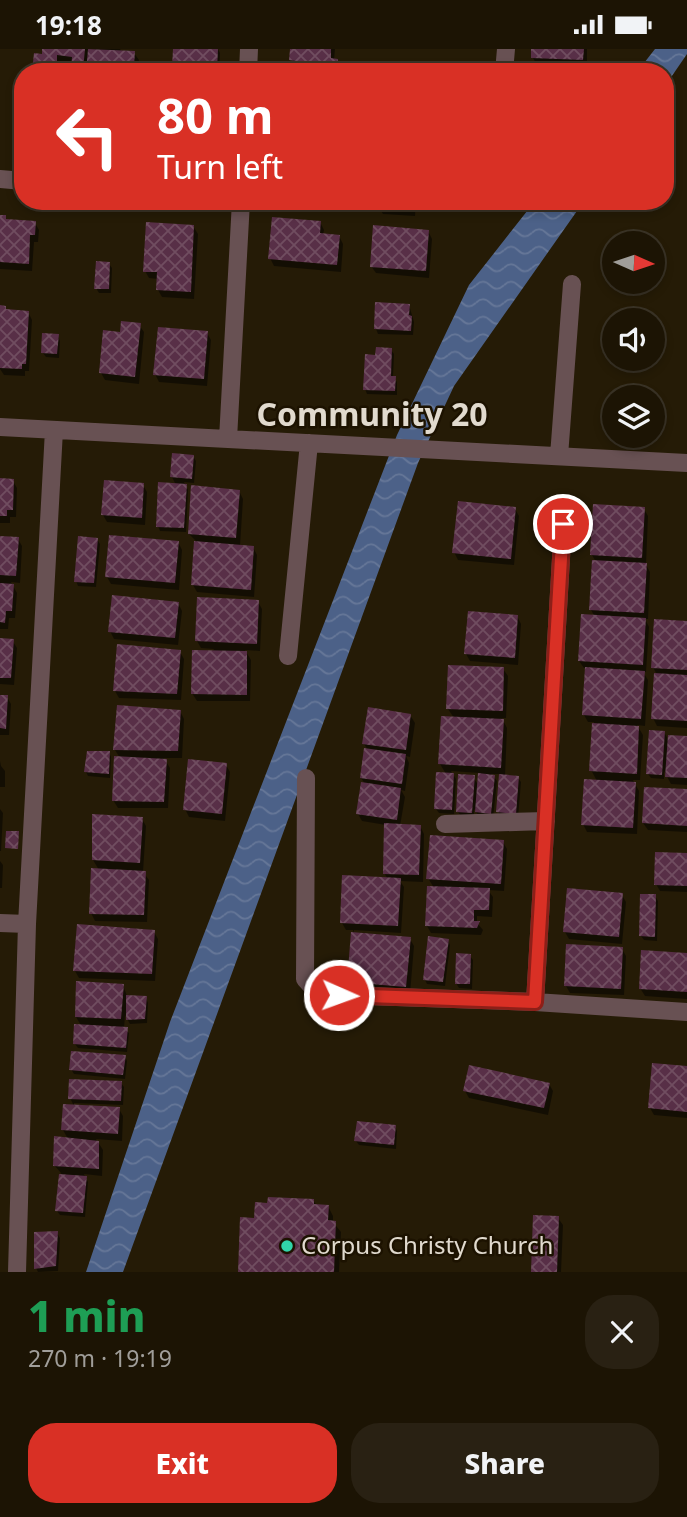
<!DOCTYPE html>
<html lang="en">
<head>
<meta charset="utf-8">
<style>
	body { margin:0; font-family:"Noto Sans",sans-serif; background:#292113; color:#f1f3f6; height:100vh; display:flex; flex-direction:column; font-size:26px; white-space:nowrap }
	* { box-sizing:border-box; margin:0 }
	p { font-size:23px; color:#a09e9a }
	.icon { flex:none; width:38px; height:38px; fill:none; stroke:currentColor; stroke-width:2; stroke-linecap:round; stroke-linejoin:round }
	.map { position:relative; height:1223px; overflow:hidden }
	.sheet { display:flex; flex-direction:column; background:#1c1404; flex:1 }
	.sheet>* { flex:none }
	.hud { position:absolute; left:14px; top:14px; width:660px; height:147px; border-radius:28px; box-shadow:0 4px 10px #0003,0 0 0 2px #3a3326; background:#d93025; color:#fff; overflow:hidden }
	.needle { width:46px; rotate:93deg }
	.fabs { position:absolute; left:602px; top:182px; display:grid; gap:14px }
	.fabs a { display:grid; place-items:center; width:63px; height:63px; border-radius:50%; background:#1c1404; box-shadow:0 4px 10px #0003,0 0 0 2px #3a3326; font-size:35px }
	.pin { position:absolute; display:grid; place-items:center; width:60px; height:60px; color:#fff; margin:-30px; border:4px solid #fff; border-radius:50%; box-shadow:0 2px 7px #0007 }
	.me { position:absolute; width:77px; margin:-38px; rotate:92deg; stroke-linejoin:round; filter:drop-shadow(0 0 5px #0008) }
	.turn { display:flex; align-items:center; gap:24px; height:147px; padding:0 28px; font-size:32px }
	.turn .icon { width:91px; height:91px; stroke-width:2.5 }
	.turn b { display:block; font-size:49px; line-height:60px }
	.round { display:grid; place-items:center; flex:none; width:74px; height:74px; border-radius:28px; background:#292113 }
	.summary { display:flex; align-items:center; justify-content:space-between; height:119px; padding:0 28px }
	h1 { font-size:42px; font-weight:800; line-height:52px; color:#1e9e55 }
	.action { display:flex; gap:14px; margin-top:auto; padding:14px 28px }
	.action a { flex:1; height:80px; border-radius:28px; background:#d93025; color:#fff; font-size:28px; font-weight:800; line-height:80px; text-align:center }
	.action a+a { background:#292113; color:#f1f3f6 }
	.status { display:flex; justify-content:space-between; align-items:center; height:49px; padding:0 35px; background:#1c1404; direction:ltr }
	.status svg { height:19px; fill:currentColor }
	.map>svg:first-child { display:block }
</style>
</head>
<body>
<div class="status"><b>19:18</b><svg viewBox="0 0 49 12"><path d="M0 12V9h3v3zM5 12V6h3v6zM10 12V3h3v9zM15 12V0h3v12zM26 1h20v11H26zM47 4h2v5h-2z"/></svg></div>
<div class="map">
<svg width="687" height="1223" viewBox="0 0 687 1223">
	<defs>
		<pattern id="water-waves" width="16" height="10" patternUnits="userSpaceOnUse" patternTransform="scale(1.75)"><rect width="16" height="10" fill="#4c6188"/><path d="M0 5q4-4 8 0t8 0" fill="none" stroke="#667798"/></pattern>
		<pattern id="building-cross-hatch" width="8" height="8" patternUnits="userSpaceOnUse" patternTransform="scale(1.75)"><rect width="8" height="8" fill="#582f47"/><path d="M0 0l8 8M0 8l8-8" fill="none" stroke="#704d60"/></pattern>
	</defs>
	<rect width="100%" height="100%" fill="#251b06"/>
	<path fill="url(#water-waves)" d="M655,0h32v5l-22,32v-14h-28z
		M535,152h49l-130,185 -36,77 -295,809h-37l84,-250 227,-587 72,-150z"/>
	<path fill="#0007" d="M44,0h45l1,2v-2h30l2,3 12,1 5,7 -2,12h-62l-1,-9 -12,-1 6,10h-34l9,-16z
		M175,0h43l2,4 -1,19 -43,-1 -3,-4z
		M292,0h43l-1,11h3l4,8v4h-44v-5l-6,-7z
		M533,0h54v18l-50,-2 -4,-7z
		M284,152h59v8l-55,-2z
		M379,152h37l-1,15 -32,-2 -5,-8z
		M0,167l5,1 3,4 27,2 4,7 -1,12h-4l-2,29 -32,-2z
		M320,173l4,8 -1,5 16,1 4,8 -2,28 -67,-6 -4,-8z
		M193,177l5,8 -4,65 -32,-2 -4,-7v-11l-9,-1 -4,-7z
		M428,182l4,8 -3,39 -53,-5 -5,-7z
		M109,215l3,4 -1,25h-12l-3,-5z
		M409,256l5,17 -1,13 -35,-1 -2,-5z
		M0,258h5l2,4 21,1 4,8 -3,51h-4v5l-21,-1 -4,-6z
		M139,276l5,7 -5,52 -34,-4 -4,-7 20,-39z
		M207,284l4,7 -4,46 -48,-4 -4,-8z
		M58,287l2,5 -1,17 -13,-1 -3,-4z
		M391,301l3,4 -1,23 4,5v13l-30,-1 -2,-5 12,-33z
		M193,407l3,5 -2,22 -10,-1 4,8 -2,42 -26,-1 -2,-5 18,-41 -4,-8z
		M0,431l13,1 4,7 -1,29h-6v6h-10z
		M143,436l4,7 -2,33 -38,-3 -4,-7z
		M239,442l4,8 -3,47 13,1 4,8 -3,42 -57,-5 -4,-7 3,-44 -7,-7z
		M515,460l4,7 -5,49 -56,-5 -4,-8z
		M644,460l4,7 -2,49 4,7 -2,47h-3l4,8 -3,45h-3l5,8 -3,46 -8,-1 6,10 -3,45h-7l6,11 -2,43 -50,-2 -4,-8 14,-43 -6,-11 3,-48h-6l-4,-7 3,-47h-3l-5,-7 16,-44 -4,-7 5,-48 -4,-7z
		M0,488l18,2 4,7 -2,37 -9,-1 6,11 -2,25h-6l-1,11h-8z
		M97,490l3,5 -4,43 -18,-1 -2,-5z
		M178,493l4,8 -3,40 -68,-6 -4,-7z
		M258,553l4,7 -2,42 -15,-1 6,10 -1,41h-53l-5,-8 22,-44 -13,-1 -4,-7z
		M178,554l4,8 -4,34 -64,-6 -4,-8z
		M517,567l4,8 -3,41 -48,-4 -4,-7z
		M687,574v105l-30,-2 -4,-8 4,-43 -4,-8z
		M0,591h12l5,8 -3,37 -14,-1z
		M180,603l4,7 -3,41 -62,-2 -4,-7z
		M503,620l5,7 -2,42h-4l5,10 -2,48 13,2 3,4 -3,36 -18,-2 -2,-5 3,-37h-9l5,7 -4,37 -14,-2 -5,-7v8l-13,-1 -3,-4 15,-35 6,9 1,-13 -29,-2 5,8 -2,35 -15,-1 -3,-4 10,-35 -6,-10 14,-46 -6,-9z
		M0,647l7,1 4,7 -2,31h-9z
		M180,662l4,8 -2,39h-18l6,10 -2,40h-50l-5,-8 7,-42 -5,-8z
		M410,666l5,8 -5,34 -4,-1 3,7 -4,28 -4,-1 4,7 -5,29h20l4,8 -1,48 -23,-1 4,6 -3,46 -47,-3 -1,4 57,5 4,7 -4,48 -57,-5 -4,-7 4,-52h-7l-4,-7 46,-44 -4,-6 2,-48 -24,-4 -4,-7 7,-30 -4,-6 7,-28 -4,-6z
		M664,683l5,9 18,-3v47l-16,-1 -7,-13v8l-13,-1 -3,-4z
		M109,703l2,5 -1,21 -22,-2 -2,-4z
		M0,712l1,5 4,5v16h-5z
		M226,716l4,7 -5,49 -36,-4 -4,-8z
		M687,742v41l-39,-2 -5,-7z
		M0,760l3,4 -2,38h-1z
		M142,770l4,7 -3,46 6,8 -2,42 -52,-1 -4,-8 8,-43 -6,-10z
		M503,793l4,7 -3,42 -16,-1 5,7 -1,20 -15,-1v7l6,7 -2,5 -50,-2 -4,-7 7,-38 -6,-10z
		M687,805v38l-27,-1 -4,-7z
		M0,812l3,4 -1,23h-2z
		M622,846l4,7 -4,42 -53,-5 -4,-7z
		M655,847l3,5 -1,40 -13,-1 -3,-4z
		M154,883l4,7 -3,42 -76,-3 -4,-7z
		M448,891l2,5 -5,41 -18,-2 -2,-4z
		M622,900l4,7 -2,39 -54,-2 -4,-7z
		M687,906v44l-42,-3 -5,-8z
		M470,907l3,4 -1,29 -13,-1 -3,-5z
		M123,936l4,11 19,2 2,5 -1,20 -17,1 -5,-9 -1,14 5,4 -2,19 -49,-4 -3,-4 7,-17 -6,-10z
		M125,1007l2,5 -2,18 -51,-5 -3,-5z
		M687,1019v50l-33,-3 -4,-7z
		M121,1034l3,4 -1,18 -49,-2v3l45,3 4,7 -1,25 -26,-2 7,11 -1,26 -18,-2 4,8 -3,35 -25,-2 -3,-4 4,-38 -6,-7 13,-27 -5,-9 11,-24 -4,-8z
		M549,1035l4,7 -5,24 -79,-17 -4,-7z
		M395,1077l2,5 -1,18 -37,-4 -3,-4z
		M313,1151l4,6h11l5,10v6l8,10 -2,40h-99l16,-53z
		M558,1169l5,7 -2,47h-28z
		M57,1184l3,5 -2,33 -20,1 -2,-4z"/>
	<path fill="url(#building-cross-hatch)" d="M42,0h43l-2,21 -12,-1 1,-12 -15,-2v7l8,1 -1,9h-32l2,-19 8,1z
		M88,0l47,2 -1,15h-4l-1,6h-43z
		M173,0h45l-1,21 -45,-3z
		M290,0h41v9l7,1 -1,13h-42l1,-11 -7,-1z
		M531,0h53l-1,11 -52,-2z
		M377,152h35v8l-35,-2z
		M0,166h6v4l30,2 -1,14h-5l-1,29 -29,-2z
		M272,168l49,4 -1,12 20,2 -3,30 -69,-6z
		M146,173l48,3 -3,67 -35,-2 1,-18h-14z
		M373,176l56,5 -3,41 -56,-4z
		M96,212l14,1 -1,27h-15z
		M375,253l35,2 -1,11 3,1 -1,15 -37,-2z
		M0,256l6,1v3l23,2 -3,53h-4v5l-22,-1z
		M121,272l20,2 -6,54 -36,-4 4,-43 17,2z
		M158,278l50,4 -4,48 -51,-4z
		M42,284l17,1 -2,20 -16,-1z
		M376,298l16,1 -1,28h5l-1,15 -32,-1 2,-36 10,1z
		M172,404l22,2 -2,24 -22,-2z
		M0,429l14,1 -1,31h-6v6h-7z
		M104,431l40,3 -2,35 -41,-3z
		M158,433l29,2 -3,44 -28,-1z
		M191,436l49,5 -4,48 -48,-4z
		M458,452l58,6 -5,52 -59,-6z
		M593,455l52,3 -3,51 -52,-3z
		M109,486l70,6 -4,42 -70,-6z
		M0,487l19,1 -3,39 -16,-1z
		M78,487l20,2 -4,45 -20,-1z
		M194,492l60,5 -3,44 -60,-5z
		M592,511l55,3 -3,50 -55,-3z
		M0,534l14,1 -2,27h-6l-1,12 -5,-1z
		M112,546l67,7 -4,36 -67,-6z
		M197,548l62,3 -2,44 -62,-3z
		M468,562l50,4 -3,43 -51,-4z
		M581,565l65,4 -3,47 -65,-4z
		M654,570l33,2v49l-36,-2z
		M0,589l14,1 -3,39h-11z
		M117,595l64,6 -4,44 -64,-3z
		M192,601l55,1v44l-56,-1z
		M448,616l56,2 -1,44 -57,-2z
		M585,618l60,4 -4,48 -59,-4z
		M654,624l33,2v46l-36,-2z
		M0,646h8l-2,34 -6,-1z
		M117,656l64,5 -3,41 -65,-1z
		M368,658l43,7 -5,36 -44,-6z
		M441,667l63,3 -3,49 -63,-4z
		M592,674l47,3 -2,48 -48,-3z
		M649,681l16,1 -3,44 -16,-1z
		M668,686l19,1v42l-22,-1z
		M364,699l42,6 -4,30 -42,-6z
		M87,702h23l-1,23 -25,-2z
		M114,707l53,3 -3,43 -52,-1z
		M188,710l39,4 -5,51 -39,-4z
		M436,723l18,1 -2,37 -18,-1z
		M478,724l17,2 -4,39 -16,-2z
		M458,725l17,1 -3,38 -16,-1z
		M499,725l20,2 -3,38 -20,-2z
		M584,730l52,3 -3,46 -52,-3z
		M361,733l40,6 -4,32 -41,-6z
		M644,738l43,2v37l-45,-3z
		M92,765l51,3 -3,46 -48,-3z
		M384,774l37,2 -2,50 -36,-1z
		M6,782h13l-1,18 -13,-1z
		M430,786l74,5 -3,44 -75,-5z
		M655,803l32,1v33l-33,-1z
		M91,819l55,3 -2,44 -55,-1z
		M342,826l59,3 -3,48 -58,-3z
		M427,837l63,2 -1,22h-15v11h6l-3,7 -52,-2z
		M567,839l56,5 -4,44 -56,-5z
		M640,845h16l-1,43 -16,-1z
		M77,875l78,6 -3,44 -79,-3z
		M351,883l60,5 -5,50 -59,-5z
		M428,887l21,3 -6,43 -20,-2z
		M566,895l57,3 -2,42 -57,-3z
		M641,901l46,3v39l-48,-3z
		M456,904l15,1 -1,30h-15z
		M76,932l48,3 -3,35 -46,-2z
		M126,946l21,1 -2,23 -19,1z
		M74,975l54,3 -2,21 -53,-4z
		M71,1002l55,4 -3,20 -54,-5z
		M652,1014l35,3v46l-39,-4z
		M469,1016l81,18 -6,25 -81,-17z
		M69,1030l53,2 -1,20 -53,-2z
		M63,1055l57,3 -2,27 -57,-4z
		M357,1072l39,4 -2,20 -40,-4z
		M54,1087l45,5v28l-46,-3z
		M59,1125l28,2 -4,37 -28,-2z
		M268,1148l46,2v5l15,1 -1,15 8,1 -2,51h-96l2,-55 14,1 1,-16 12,1z
		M533,1166l26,1 -2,56h-26z
		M58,1182l-2,35 -22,3v-37z"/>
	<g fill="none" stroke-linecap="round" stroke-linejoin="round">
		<path stroke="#685153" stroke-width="18" d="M248,23l1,-23
			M504,23l2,-23
			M0,130l23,2
			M0,378l687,36
			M228,390l13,-238
			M559,407l13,-172
			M288,607l21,-213
			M306,729l-1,201 10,11 24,5 196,7 152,10
			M445,775l101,-3
			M0,874l27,1
			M535,953l28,-478
			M17,1223l10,-348 27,-494"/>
	</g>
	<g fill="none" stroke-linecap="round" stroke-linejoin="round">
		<defs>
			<path id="route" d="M339,946l196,7 28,-478"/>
		</defs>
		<use href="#route" stroke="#8d1f18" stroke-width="18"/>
		<use href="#route" stroke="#d93025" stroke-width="12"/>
	</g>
	<circle fill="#31d4a9" stroke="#1c1200" stroke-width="2.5" cx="287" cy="1197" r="7"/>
	<g text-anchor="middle" stroke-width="5" stroke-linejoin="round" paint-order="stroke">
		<g font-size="24" fill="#e1dace" stroke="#1c1200" text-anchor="start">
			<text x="301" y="1205">Corpus Christy Church</text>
		</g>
		<g font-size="32" font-weight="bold" fill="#e1dace" stroke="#1c1200">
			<text x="372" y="377">Community 20</text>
		</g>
	</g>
</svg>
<div class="fabs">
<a><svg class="needle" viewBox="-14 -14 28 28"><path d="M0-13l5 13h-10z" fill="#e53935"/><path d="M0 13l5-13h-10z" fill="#a09e9a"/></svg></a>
<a><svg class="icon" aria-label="sound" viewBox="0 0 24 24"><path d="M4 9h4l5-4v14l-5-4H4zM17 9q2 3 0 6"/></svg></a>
<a><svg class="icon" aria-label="layers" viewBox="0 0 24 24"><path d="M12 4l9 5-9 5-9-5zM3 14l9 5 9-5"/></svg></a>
</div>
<div class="pin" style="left:563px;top:475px;background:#d93025"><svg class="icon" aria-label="arrive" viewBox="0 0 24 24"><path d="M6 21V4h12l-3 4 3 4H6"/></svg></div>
<svg class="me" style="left:339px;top:946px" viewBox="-20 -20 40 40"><circle r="17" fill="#d93025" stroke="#fff" stroke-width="3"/><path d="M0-11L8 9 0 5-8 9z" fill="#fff"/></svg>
<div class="hud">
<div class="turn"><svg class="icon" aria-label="left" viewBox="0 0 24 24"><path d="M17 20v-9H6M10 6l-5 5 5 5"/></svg><div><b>80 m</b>Turn left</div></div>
</div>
</div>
<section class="sheet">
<div class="summary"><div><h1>1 min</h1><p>270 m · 19:19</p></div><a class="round"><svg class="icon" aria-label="close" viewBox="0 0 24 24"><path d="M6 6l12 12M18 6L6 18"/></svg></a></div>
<div class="action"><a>Exit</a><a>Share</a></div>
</section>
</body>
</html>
